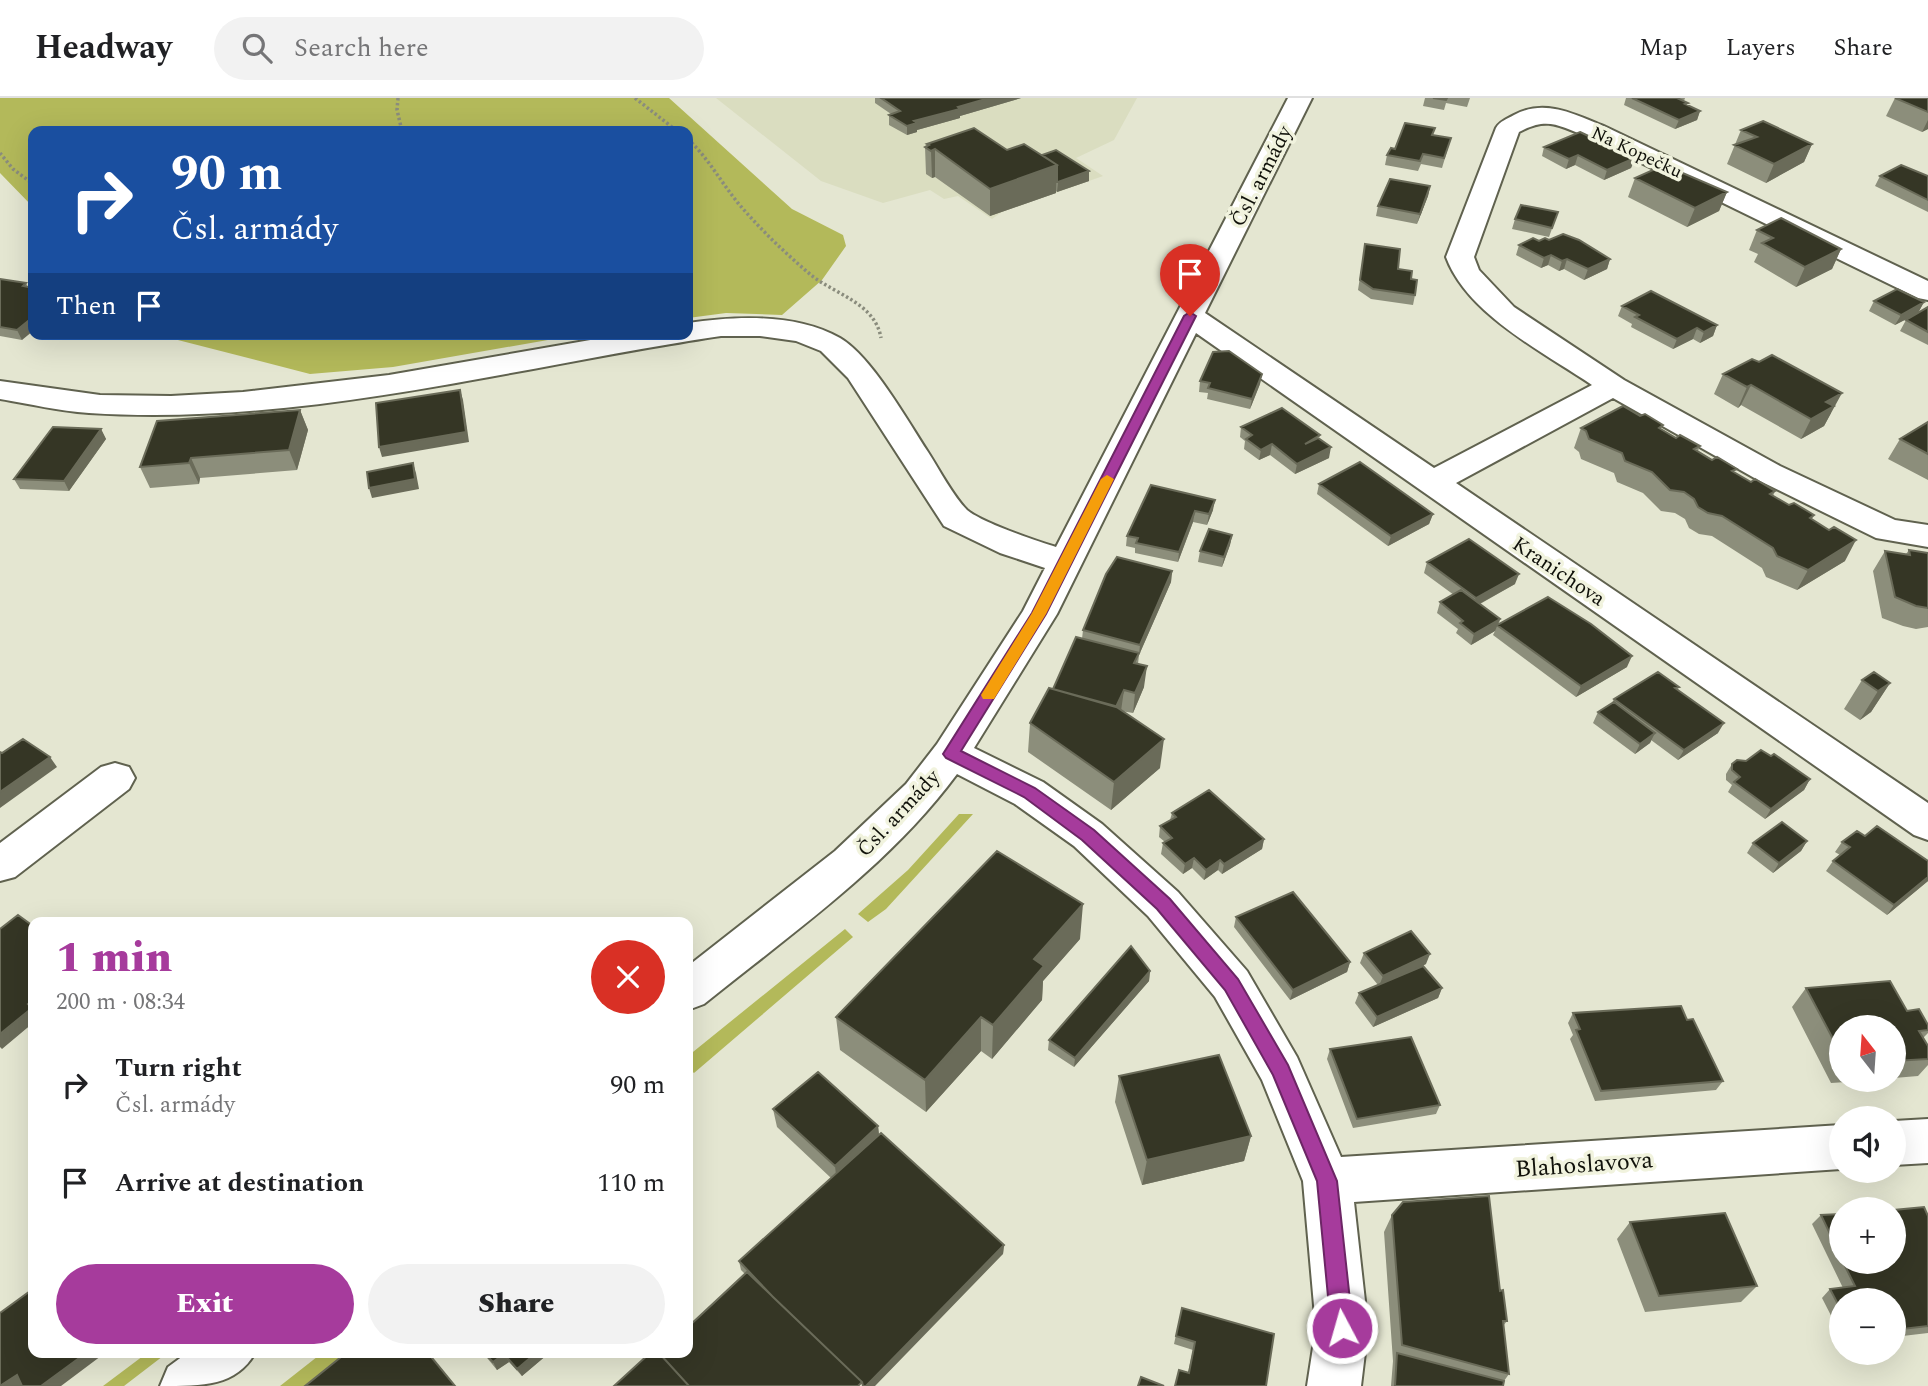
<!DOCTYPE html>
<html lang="en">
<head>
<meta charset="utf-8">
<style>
	body { margin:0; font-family:Spectral,serif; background:#f2f2f2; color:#202124; height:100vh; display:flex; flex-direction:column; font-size:26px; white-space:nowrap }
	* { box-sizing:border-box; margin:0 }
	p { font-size:23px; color:#757577 }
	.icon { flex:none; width:38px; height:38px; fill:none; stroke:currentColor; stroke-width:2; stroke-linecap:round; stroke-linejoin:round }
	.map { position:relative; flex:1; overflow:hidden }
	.sheet { position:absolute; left:28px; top:819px; width:665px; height:441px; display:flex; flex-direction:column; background:#fff; border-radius:14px; box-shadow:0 7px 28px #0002 }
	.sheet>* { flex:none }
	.guide { position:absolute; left:28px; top:28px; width:665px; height:214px; border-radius:14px; box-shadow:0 7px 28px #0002; background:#1a4fa0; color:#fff; overflow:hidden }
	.needle { width:46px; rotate:343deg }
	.controls { position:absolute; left:1829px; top:917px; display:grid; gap:14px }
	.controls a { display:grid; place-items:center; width:77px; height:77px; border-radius:50%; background:#fff; box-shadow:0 7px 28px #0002; font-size:35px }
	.pin { position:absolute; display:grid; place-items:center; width:60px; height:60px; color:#fff; margin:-72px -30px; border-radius:50% 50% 50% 0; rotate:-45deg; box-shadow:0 0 7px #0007 }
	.pin .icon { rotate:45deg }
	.me { position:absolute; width:77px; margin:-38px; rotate:354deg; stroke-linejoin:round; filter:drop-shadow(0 0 5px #0008) }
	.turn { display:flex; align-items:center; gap:24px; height:147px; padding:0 28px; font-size:32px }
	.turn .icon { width:91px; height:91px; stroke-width:2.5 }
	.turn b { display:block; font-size:49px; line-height:60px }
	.then { display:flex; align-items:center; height:66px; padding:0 28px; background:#0003; gap:14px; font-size:26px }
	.round { display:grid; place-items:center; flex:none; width:74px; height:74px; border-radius:37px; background:#f2f2f2 }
	.overview { display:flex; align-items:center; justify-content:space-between; height:119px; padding:0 28px }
	h1 { font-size:42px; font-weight:800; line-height:52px; color:#a63b9c }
	.action { display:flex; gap:14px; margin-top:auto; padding:14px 28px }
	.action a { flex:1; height:80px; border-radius:42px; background:#a63b9c; color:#fff; font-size:28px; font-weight:800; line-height:80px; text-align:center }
	.action a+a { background:#f2f2f2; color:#202124 }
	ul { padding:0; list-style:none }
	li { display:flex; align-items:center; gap:21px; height:98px; padding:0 28px }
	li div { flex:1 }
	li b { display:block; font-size:26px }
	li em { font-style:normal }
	header { display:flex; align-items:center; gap:42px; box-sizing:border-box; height:98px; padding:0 35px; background:#fff; border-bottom:2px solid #e0e0e0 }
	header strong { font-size:33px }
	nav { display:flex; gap:38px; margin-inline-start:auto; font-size:24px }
	.search { width:490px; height:63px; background:#f2f2f2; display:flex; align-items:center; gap:18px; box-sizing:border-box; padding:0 24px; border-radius:38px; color:#757577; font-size:26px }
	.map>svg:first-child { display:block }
</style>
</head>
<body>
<header>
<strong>Headway</strong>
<div class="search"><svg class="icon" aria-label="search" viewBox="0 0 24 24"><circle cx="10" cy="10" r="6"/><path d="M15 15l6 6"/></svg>Search here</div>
<nav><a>Map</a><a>Layers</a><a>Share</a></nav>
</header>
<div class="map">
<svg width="1928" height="1288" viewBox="0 0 1928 1288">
	<rect width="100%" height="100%" fill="#e4e6d1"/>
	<path fill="#daddc0" d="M716,0h421l-23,42 -38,18 27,18 -101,36 -10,7 -34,-23 -14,3 -14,-9 -47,13 -62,-22z"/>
	<path fill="#b3b95a" d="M0,0h669l123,111 51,26 3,11 -24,34 -40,35 -56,-2 -38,5v-187h-655v76l-33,-34z
		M172,236h410l-189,33 -83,7 -140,-36z
		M959,716h14l-87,95 -18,13 -10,-8 50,-44z
		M845,831l8,8 -159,136 -6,-5v-12z
		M147,1255h20l-43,33h-21z
		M322,1255h30l-41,33h-31z"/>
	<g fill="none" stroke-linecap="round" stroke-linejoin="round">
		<defs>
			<path id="street" d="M1288,0h24l-107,215 229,155 158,-83c-49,-33 -125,-71 -146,-128l50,-129c4,-7 11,-9 18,-13 31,-17 62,0 92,12l322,154v19l-10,-2 -330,-161c-29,-11 -40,-21 -69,-5l-45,125 5,13 35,37 110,73 156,86 115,54 33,5v22l-52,-9 -118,-58 -145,-82 -157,85 472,320v37l-14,-5 -718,-502 -139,281 -83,134 69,34 59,42 76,68 69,79 50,86 44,100 500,-32v44l-487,33 14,126 -7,58h-54l9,-58 -13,-147 -41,-101 -47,-83 -67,-81 -74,-70 -59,-42 -58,-30c-68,92 -165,159 -253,230l-16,6v-44l147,-115 71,-67 31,-40 86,-133 22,-43 -45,-15 -56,-27 -96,-148 -27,-27 -25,-10 -36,-5h-39c-208,31 -419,91 -632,77 -30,-2 -59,-9 -89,-14v-18l100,14 71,1 72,-4 146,-17 236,-41h63v-11c48,-7 108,-10 152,15 32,19 67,82 88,114 11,17 25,44 39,58 14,12 69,31 89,37z
				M115,665l14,4 6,11 -6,11 -114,88 -15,4v-38l101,-76z
				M1928,1021v44l-34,2v-44z
				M187,1255h68c-19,33 -51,33 -95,33l8,-19z"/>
		</defs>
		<use href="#street" stroke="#60624f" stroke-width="4"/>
		<path stroke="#8a8c7d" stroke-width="3.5" stroke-dasharray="2.5 2.5" stroke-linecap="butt" d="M398,0l-1,12 5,21
			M635,0l42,33
			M688,41c20,19 33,43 50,64 22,26 47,50 73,72 25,20 64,28 70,63
			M0,55l13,16 20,15"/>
		<use href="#street" fill="#fff" fill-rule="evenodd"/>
	</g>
	<path fill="#8c8e7b" d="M875,0h146l-61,18v2l-43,12v2l-10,3 -18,-10v-10l2,-1 -16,-11z
		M1425,0h45l-3,9 -21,-4 -2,7 -21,-4z
		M1626,0h59l-1,3 3,4 13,6 -3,9 -22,9 -51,-24z
		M1895,0h33v31l-6,3 -36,-16z
		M1741,32l71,14 -8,18 -38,21 -39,-19z
		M1433,37l18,3 -9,30 -21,-4 -3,7 -33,-6 2,-10 8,-6z
		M927,46l80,6 35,5 47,16v10l-32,11 -1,-1v2l-66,23 -55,-39 -3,1 -6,-4 -1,-27 2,-1z
		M1544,49l91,11 -4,10 -27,12 -29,-15 -9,4 -24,-13z
		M1880,78h48v36l-53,-26z
		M1635,80l92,14 -8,19 -32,16 -59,-30z
		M1430,88l-2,10 -11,28 -41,-8 2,-10z
		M1558,114l-9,25 -37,-8 3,-10z
		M1757,132l84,19 -9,20 -36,18 -42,-25 4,-8 -9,-4z
		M1549,142l61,19 -3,10 -23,11 -20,-11 -5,2 -11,-6 -7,3 -25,-13 3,-10z
		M1365,146l46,35 4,16 -2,10 -42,-6 -13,-9z
		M0,181l26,4 2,4 -6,53 -22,-4z
		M1874,203l50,1 -6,11 -23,12 -26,-14z
		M1622,208l95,19 -4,11 -13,7 -7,-4 -20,10 -42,-22 1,-3 -14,-8z
		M1928,209v38l-28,-14 6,-11z
		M1262,276l-2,10 -10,25 -43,-10 1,-6 -9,-1 1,-11z
		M1723,276l108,39 -7,13 -23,13 -60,-34 -3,3 -24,-14z
		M300,312l8,20 -11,40 -97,8 -1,6 -49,4 -10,-21z
		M1640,318l36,22 24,8 -2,5 53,31 24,9 -2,5 16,9 25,10 -2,4 33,42 -48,29 -31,-13 -4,-9 -50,-32 -13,-2 -10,-6 -4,-9 -10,-6 -14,-2 -18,-18 -26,-11 -3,-9 -33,-14 -2,-7 -5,-4 7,-20z
		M1928,324v58l-40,-21 12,-20z
		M1241,329l79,8 -1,4 10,19 -34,16 -25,-19 -11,5 -15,-11 1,-8 -5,-4z
		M101,331l5,10 -37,52 -49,-2 -6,-10z
		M1319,386l114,30 -4,10 -41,22 -71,-52z
		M1151,387l62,25 -6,15 -14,-3 -15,40 -43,-9v-5l-9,-2 1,-10z
		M1232,437l-2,10 -8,22 -24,-5 2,-11z
		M1909,452l19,3v74l-12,2 -13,-3 -21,-8 -9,-47 12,-20 21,3z
		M1427,464l88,22 -35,20 20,15 -1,5 128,43 -51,30 -83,-62 2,-4 -24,14 -15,-12 2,-4 -21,-16 3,-11 14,-7 -30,-22z
		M1172,473l-1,11 -32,73 -1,9 6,23 -11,26 -12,-2 39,57 -49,42 -83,-58 2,-29 23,-34 29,-50 1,-9z
		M1862,582l28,3 -19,29 -11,8 -16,-11z
		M1679,589l-2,3 41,43 -40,27 -27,-20 -1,3 -15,11 -42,-31 5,-11 14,-9 2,-4z
		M1771,658l39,23 -6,11 -39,29 -37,-27 4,-7 -6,-5v-6l6,-10z
		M1172,715l92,26 -2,10 -40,25 -4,-4 -14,10 -12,-12 -9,6 -22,-20 2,-11 2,-1 -6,-5 1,-11 10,-6z
		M1865,738l63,25v20l-41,34 -61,-44 7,-10 7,-6 -5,-3 7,-10z
		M1807,743l-6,10 -28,22 -26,-20 6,-10z
		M1236,819l114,45 -3,10 -57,28 -56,-73z
		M1080,841l-37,42 -1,19 -50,59 -11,-8 -55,61 -86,-62 -4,-33z
		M1364,855l62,11 -15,7 31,17 -4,10 -65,29 -18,-24 4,-10 19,-8 -18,-22z
		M1150,873l-1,10 -75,86 -26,-17 1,-10z
		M1806,890l101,23 21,14v8l-5,5 5,8v19l-10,11 -24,2v-51h-53v53h35l-45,3 -39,-76z
		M1573,915l114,7 36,61 -7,9 -121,11 -25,-62 3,-4 -5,-12z
		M1330,951l110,56 -4,9 -83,14 -26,-69z
		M1119,978l132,60 -7,25 -102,24 -27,-83z
		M773,1011l105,17 1,9 125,110 -1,9 -315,99 57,-79 -4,-4 -2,-9 92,-83 -54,-51z
		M1841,1116v48h53l34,-46v117l-34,4v-37h-53v35l-19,-37 8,-9 13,-1 -31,-64 9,-9z
		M1392,1117l108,76 7,30 -4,5 6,48 -5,7 -1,5h-112l2,-25 -9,-129z
		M1630,1124l127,64 -16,16 -96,10 -28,-73z
		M1180,1218l86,70h-91l4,-16 9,2 5,-22 -19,-6z
		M483,1255h65v1l-26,22 -13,-14 -12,8z"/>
	<path fill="#6a6b59" d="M989,0h32l-61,18v2l-43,12v2l-10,3v-9l7,-5z
		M1700,13l-3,9 -22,9 4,-9z
		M1928,22v9l-6,3z
		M1812,46l-8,18 -38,21 8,-19z
		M935,51v28l-3,1 -1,-27z
		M1578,57l-3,10 -9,4 3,-10z
		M1635,60l-4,10 -27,12 3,-10z
		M1057,67l-1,28 -66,23v-27z
		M1089,73v10l-32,11 1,-10z
		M1430,88l-2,10 -11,28 3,-10z
		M1727,94l-8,19 -32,16 8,-19z
		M1841,151l-9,20 -36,18 9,-20z
		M1551,157l-3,10 -7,3 3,-10z
		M1567,161l-3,10 -5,2 3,-10z
		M1610,161l-3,10 -23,11 4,-11z
		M1924,204l-6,11 -23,12 6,-10z
		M33,219v14l-11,9 -5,-10z
		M1717,227l-4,11 -13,7 4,-11z
		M1697,230l-4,11 -20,10 4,-10z
		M1262,276l-2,10 -10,25 2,-10z
		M1751,287l-10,20 -3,3 9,-21z
		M460,292l3,10 6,42 -87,15 -3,-10z
		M1842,295l-18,33 -23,13 10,-20 15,-17z
		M300,312l8,20 -11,40 -8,-20z
		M101,331l5,10 -37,52 -5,-10z
		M1272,346l-2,11 -11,5 2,-10z
		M1331,349l-2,11 -34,16 2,-10z
		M191,360l9,20 -1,6 -10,-21z
		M413,365l3,10 3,16 -47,9 -3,-10z
		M1215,402l-2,10 -6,15 2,-11z
		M1195,413l-2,11 -15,40 1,-10z
		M1433,416l-4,10 -41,22 3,-10z
		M1232,437l-2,10 -8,22 2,-10z
		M1856,442l-11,21 -48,29 11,-20z
		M1172,473l-1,11 -32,73 1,-10z
		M1519,476l-4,10 -43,24 4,-10z
		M1500,521l-5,12 -24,14 3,-11z
		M1632,558l-5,11 -51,30 5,-11z
		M1147,568l-3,21 -11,26 2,-20z
		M1890,585l-19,29 -11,8 18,-29z
		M1124,592l-3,21 -9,3z
		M1724,625l-6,10 -40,27 6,-10z
		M1655,635l-5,10 -15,11 5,-10z
		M1164,641l-4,29 -49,42 3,-28z
		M50,659l7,10 -57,41v-16z
		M1810,681l-6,11 -39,29 6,-10z
		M1264,741l-2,10 -40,25 2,-10z
		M1807,743l-6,10 -28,22 6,-10z
		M1194,760l-2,10 -9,6 2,-10z
		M1220,762l-2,10 -14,10 2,-10z
		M1928,779v4l-41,34 7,-10z
		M1083,806l-3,35 -37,42 -1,19 -50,59 1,-34 41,-66z
		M1430,856l-4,10 -47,22 4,-10z
		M1350,864l-3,10 -57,28 3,-10z
		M1150,873l-1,10 -75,86 1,-9z
		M1442,890l-4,10 -65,29 4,-10z
		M33,902v23l-31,26 -2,-2v-13z
		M981,919v34l-55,61 -1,-32z
		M878,1028l2,18 -43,40 -2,-18z
		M1251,1038l-7,25 -102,24 5,-25z
		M1004,1147l-1,9 -128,132h-9z
		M86,1255h19l-44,33h-20z
		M536,1255h12v1l-26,22 -5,-7z
		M504,1256l5,8 -12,8 -4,-8z
		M17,1277l9,8 -4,3h-21z"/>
	<path fill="#353625" stroke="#6a6b59" stroke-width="2" d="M881,0h108l-31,9 2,2 -46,12 3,2 -10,3 -18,-11 11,-4z
		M1433,0h14l-1,2z
		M1632,0h45l11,5 -3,1 15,7 -21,9z
		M1895,0h33v14z
		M1763,23l49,23 -38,20 -40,-19 23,-8 -16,-7z
		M1405,25l30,5 -3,7 19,3 -7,20 -21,-4 -3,7 -33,-6 4,-7 4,1z
		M974,30l33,22 17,-6 33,21 -67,24 -55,-40 -4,2 -6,-4 4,-2 -2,-1z
		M1580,34l55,26 -28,12 -29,-15 -9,4 -25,-12z
		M1056,52l33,21 -31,11h-1v-17l-15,-10z
		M1664,67l63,27 -32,16 -60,-30z
		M1901,67l27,11v24l-48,-24z
		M1390,81l40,7 -10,28 -42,-8z
		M1521,107l37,7 -6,16 -37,-9z
		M1781,120l60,31 -36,18 -43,-24 11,-5 -16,-8z
		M1563,136l16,6 31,19 -22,10 -21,-10 -5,2 -11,-6 -7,3 -25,-13 14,-7 6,3 6,-3 4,2z
		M1365,146l35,5 -2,20 14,2 -1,8 6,1 -2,15 -42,-6 -13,-9z
		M0,181l26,4 -3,3 10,2v29l-16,13 -17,-3z
		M1897,191l27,13 -23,13 -27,-14z
		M1651,193l66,34 -13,7 -7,-4 -20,11 -42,-22 4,-2 -17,-9z
		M1928,209v25l-22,-12z
		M1229,253l33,23 -10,25 -44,-11 2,-5 -10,-2 13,-29z
		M1772,257l70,38 -16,9 8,4 -23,13 -60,-34 -4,2 -24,-13 29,-15 7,3z
		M460,292l6,42 -87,15 -3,-44z
		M1623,308l17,10 5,-2 18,11 -4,3 17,10 4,-3 20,11 -6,3 18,11 5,-3 20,12 -5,2 19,11 4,-3 20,12 -5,3 19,11 5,-2 20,12 -4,3 19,12 5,-3 22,13 -48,30 -31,-14 -4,-8 -51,-32 -14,-3 -10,-6 -4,-8 -10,-7 -14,-2 -18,-18 -27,-11 -3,-8 -33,-14 -3,-8 -5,-3z
		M1282,310l38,27 -15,9 13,-6 13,9 -34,17 -25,-20 -11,6 -15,-11 6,-4 -11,-8z
		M300,312l-11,40 -98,8 -2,5 -49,4 17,-46z
		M1928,324v32l-28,-15z
		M53,329l48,2 -37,52 -50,-2z
		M1360,364l73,52 -42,22 -72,-52z
		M413,365l2,16 -46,9 -2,-16z
		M1151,387l64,15 -6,14 -14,-3 -16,41 -43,-9 2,-5 -11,-2z
		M1209,431l23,6 -8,22 -24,-6z
		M1469,441l50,35 -43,24 -49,-36z
		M1909,452l19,3v55l-12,-2 -21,-9 -10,-46 25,4z
		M1117,459l55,14 -32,74 -57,-15 23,-56z
		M1461,492l39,29 -26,15 -14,-11 3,-2 -23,-19z
		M1548,499l43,27 41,32 -51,30 -84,-61z
		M1076,539l63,16 -5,10 13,3 -12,27 -11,-3 -8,17 -63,-18z
		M1658,574l21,15 -4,1 49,35 -40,27 -70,-51z
		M1874,574l16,11 -12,8 -16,-11z
		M1049,590l66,18 49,33 -50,43 -84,-59z
		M1614,604l41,31 -15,11 -42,-32z
		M23,641l27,18 -50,35v-40l2,1z
		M1761,652l10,6 3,-2 36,25 -39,30 -37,-27 6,-5 -8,-7v-6l5,-4 9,1z
		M1209,692l55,49 -40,25 -4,-4 -14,10 -12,-12 -9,6 -22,-21 9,-5 -12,-12 16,-9 -4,-4z
		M1782,724l25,19 -28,22 -26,-20z
		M1877,728l51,35v16l-34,28 -61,-44 17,-14 -8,-5 15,-11 8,5z
		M997,753l86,53 -49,55 10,7 -51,59 -12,-8 -56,63 -89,-63z
		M1293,794l57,70 -57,28 -57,-73z
		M18,817l15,11v74l-5,4 4,4 -32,26v-105z
		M1411,833l19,23 -47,22 -19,-23z
		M1131,848l19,25 -75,87 -26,-18z
		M1423,868l19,22 -65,29 -18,-24z
		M1890,883l17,30 12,-2 9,16v5l-9,1 9,15v13l-34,2v-34h-53v27l-35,-66z
		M1681,908l6,14 6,-1 30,62 -122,10 -25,-61 4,-1 -7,-16z
		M1411,939l29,68 -83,14 -27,-70z
		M1219,957l32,81 -104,24 -28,-84z
		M818,974l60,54 -43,40 -62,-57z
		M881,1035l123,112 -138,141h-3l-1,-4 -89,-85 -34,-36z
		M1489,1098l11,95 3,-1 4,31h-4l6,53 -107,-29 -10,-130 11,-13z
		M1924,1109l4,9v110l-34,4v-30h-53v10l-11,-21 25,-3 -12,-24h51v-52z
		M1725,1115l32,73 -98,10 -29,-74z
		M1841,1116v43l-20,-42z
		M747,1174l115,110 -4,4h-169l-30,-33h29v-26z
		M33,1191v64h53l-45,33h-19l-5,-11 -17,11v-73z
		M1182,1210l92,26 -8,52h-91l4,-16 10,3 6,-31 -19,-6z
		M346,1255h82l27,33h-150z
		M484,1255h52l-19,16 -13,-15 -11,8z
		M650,1255h9l30,33h-75z
		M1397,1255l107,28 -1,5h-108z
		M1141,1279l23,9h-26z"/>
	<path fill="#a63b9c" stroke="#6c2665" stroke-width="2" d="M1190,214l6,4 -150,298 -85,137 74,37 59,42 76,69 68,80 50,86 49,116 16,147 -3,7 -8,3 -8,-3 -3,-7 -14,-147 -44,-106 -48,-85 -68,-81 -75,-69 -58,-43 -78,-39 -3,-4 89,-141 152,-297z"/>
	<path fill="#f59e0b" d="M1107,377l7,4 -68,135 -52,85h-11l-2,-4 51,-82 69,-134z"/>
	<g text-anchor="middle" stroke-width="7" stroke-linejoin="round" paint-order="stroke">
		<g font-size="18" fill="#10110a" stroke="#f1f3de">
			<text transform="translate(1637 54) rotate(25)" y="6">Na Kopečku</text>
		</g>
		<g font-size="21" fill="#10110a" stroke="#f1f3de">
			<text transform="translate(1261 78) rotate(-63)" y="7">Čsl. armády</text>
			<text transform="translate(1559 473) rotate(34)" y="7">Kranichova</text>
			<text transform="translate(898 715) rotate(-47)" y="7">Čsl. armády</text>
		</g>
		<g font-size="24" fill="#10110a" stroke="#f1f3de">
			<text transform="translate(1584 1066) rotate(-4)" y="8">Blahoslavova</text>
		</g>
	</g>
</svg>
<div class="controls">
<a><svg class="needle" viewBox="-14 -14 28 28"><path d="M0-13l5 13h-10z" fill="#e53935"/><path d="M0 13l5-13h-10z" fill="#757577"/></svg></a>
<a><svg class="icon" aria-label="sound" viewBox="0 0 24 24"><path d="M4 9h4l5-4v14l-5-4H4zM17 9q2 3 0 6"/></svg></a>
<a>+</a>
<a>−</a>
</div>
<div class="pin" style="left:1190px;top:218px;background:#d93025"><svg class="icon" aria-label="arrive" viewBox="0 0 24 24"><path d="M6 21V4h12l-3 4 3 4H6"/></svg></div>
<svg class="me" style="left:1342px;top:1230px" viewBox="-20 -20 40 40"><circle r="17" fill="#a63b9c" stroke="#fff" stroke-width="3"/><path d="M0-11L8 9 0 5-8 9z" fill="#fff"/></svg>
<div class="guide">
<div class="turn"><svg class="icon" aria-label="right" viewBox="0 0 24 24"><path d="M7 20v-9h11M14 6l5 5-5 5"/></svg><div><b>90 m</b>Čsl. armády</div></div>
<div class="then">Then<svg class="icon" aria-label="arrive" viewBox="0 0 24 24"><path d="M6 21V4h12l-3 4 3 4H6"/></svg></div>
</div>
<section class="sheet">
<div class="overview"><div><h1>1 min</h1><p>200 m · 08:34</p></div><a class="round" style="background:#d93025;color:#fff"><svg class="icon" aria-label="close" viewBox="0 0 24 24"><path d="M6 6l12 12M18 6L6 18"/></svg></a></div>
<ul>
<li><svg class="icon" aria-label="right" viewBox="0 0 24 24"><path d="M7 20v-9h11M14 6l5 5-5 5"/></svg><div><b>Turn right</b><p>Čsl. armády</p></div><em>90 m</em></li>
<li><svg class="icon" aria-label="arrive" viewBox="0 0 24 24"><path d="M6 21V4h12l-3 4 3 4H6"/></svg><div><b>Arrive at destination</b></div><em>110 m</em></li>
</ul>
<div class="action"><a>Exit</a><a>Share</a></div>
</section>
</div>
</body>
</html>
